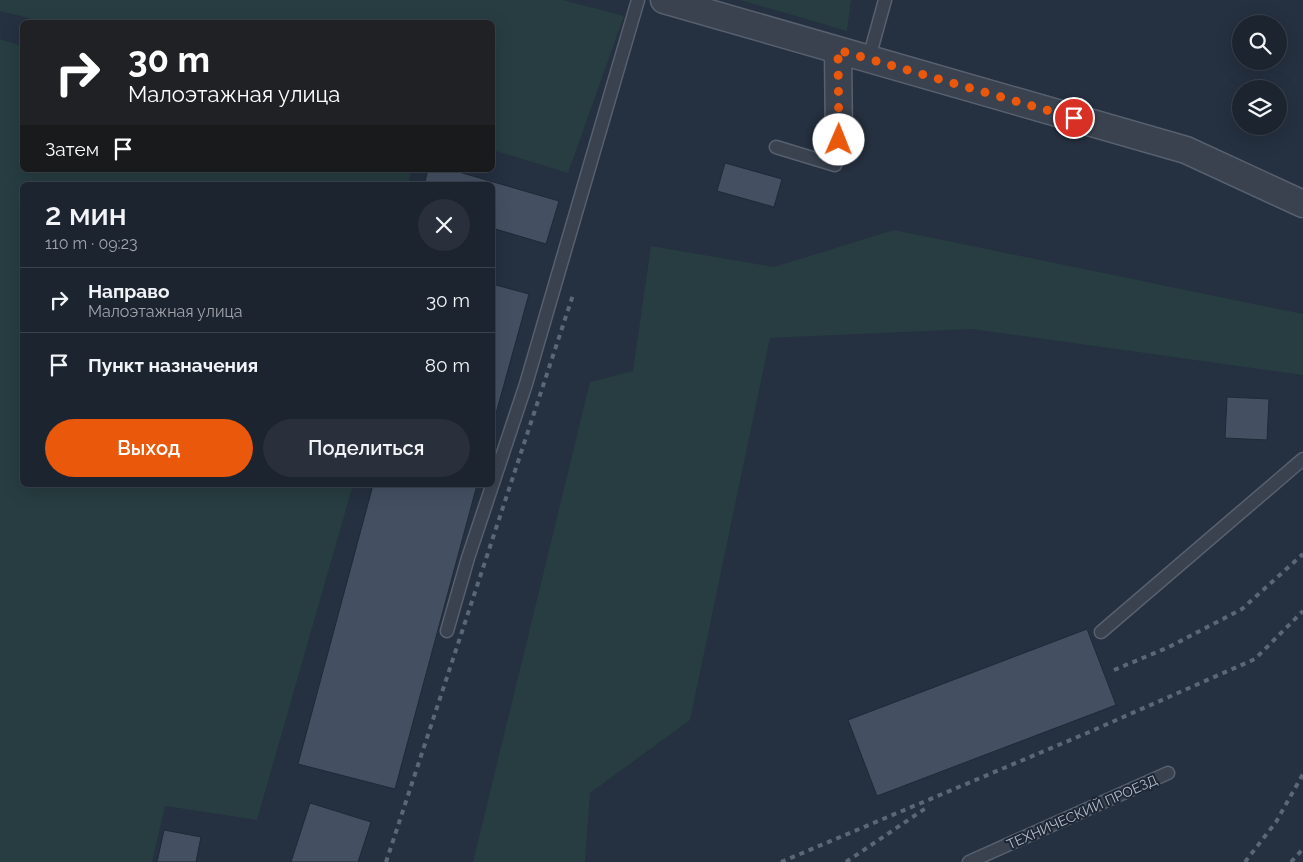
<!DOCTYPE html>
<html lang="ru">
<head>
<meta charset="utf-8">
<style>
	body { margin:0; font-family:Raleway,sans-serif; background:#29303c; color:#f1f3f6; height:100vh; display:flex; flex-direction:column; font-size:19px; white-space:nowrap }
	* { box-sizing:border-box; margin:0 }
	p { font-size:16px; color:#a0a4ab }
	.icon { flex:none; width:28px; height:28px; fill:none; stroke:currentColor; stroke-width:2; stroke-linecap:round; stroke-linejoin:round }
	.map { position:relative; flex:1; overflow:hidden }
	.details { position:absolute; left:20px; top:182px; width:475px; height:305px; display:flex; flex-direction:column; background:#1c2430; border-radius:8px; box-shadow:0 5px 20px #0002,0 0 0 1px #3a414c }
	.details>* { flex:none }
	.hud { position:absolute; left:20px; top:20px; width:475px; height:152px; border-radius:8px; box-shadow:0 5px 20px #0002,0 0 0 1px #3a414c; background:#202124; color:#fff; overflow:hidden }
	.tools { position:absolute; left:1232px; top:15px; display:grid; gap:10px }
	.tools a { display:grid; place-items:center; width:55px; height:55px; border-radius:50%; background:#1c2430; box-shadow:0 5px 20px #0002,0 0 0 1px #3a414c; font-size:25px }
	.pin { position:absolute; display:grid; place-items:center; width:42px; height:42px; color:#fff; margin:-21px; border:2px solid #fff; border-radius:50%; box-shadow:0 1px 5px #0007 }
	.me { position:absolute; width:55px; margin:-28px; rotate:1deg; stroke-linejoin:round; filter:drop-shadow(0 0 4px #0008) }
	.turn { display:flex; align-items:center; gap:18px; height:105px; padding:0 25px; font-size:22px }
	.turn .icon { width:65px; height:65px; stroke-width:2.5 }
	.turn b { display:block; font-size:35px; line-height:42px }
	.then { display:flex; align-items:center; height:48px; padding:0 25px; background:#0003; gap:10px; font-size:19px }
	.round { display:grid; place-items:center; flex:none; width:52px; height:52px; border-radius:26px; background:#29303c }
	.head { display:flex; align-items:center; justify-content:space-between; height:85px; padding:0 25px }
	h1 { font-size:30px; font-weight:600; line-height:38px }
	.action { display:flex; gap:10px; margin-top:auto; padding:10px 25px }
	.action a { flex:1; height:58px; border-radius:30px; background:#ea580c; color:#fff; font-size:20px; font-weight:600; line-height:58px; text-align:center }
	.action a+a { background:#29303c; color:#f1f3f6 }
	ul { padding:0; list-style:none }
	li { display:flex; align-items:center; gap:15px; height:65px; padding:0 25px; border-top:1px solid #3a414c }
	li div { flex:1 }
	li b { display:block; font-size:19px }
	li em { font-style:normal }
	.map>svg:first-child { display:block }
</style>
</head>
<body>
<div class="map">
<svg width="1303" height="862" viewBox="0 0 1303 862">
	<rect width="100%" height="100%" fill="#253040"/>
	<path fill="#273d41" d="M0,0h563l61,16 -56,157 -75,-23 -1,-128h-447l-45,-11z
		M740,0h111l-4,31z
		M0,39l22,7v124h389l-3,15h-386v300h331l-96,335 -92,-14 -13,56h-152z
		M894,230l409,84v61l-331,-46 -202,9 -80,382 -100,73 -5,69h-112l117,-480 43,-11 18,-125 123,21z"/>
	<path fill="#445062" stroke="#202937" d="M725,163l57,16 -8,28 -57,-16z
		M428,170h24l107,31 -13,43 -54,-16v-43h-68z
		M492,284l37,10 -37,134z
		M1227,397l42,2 -2,41 -42,-2z
		M373,485h104l-82,304 -97,-25z
		M1087,629l29,76 -239,91 -29,-76z
		M310,803l61,19 -13,40h-67z
		M164,830l37,7 -5,25h-39z"/>
	<g fill="none" stroke-linecap="round" stroke-linejoin="round">
		<defs>
			<path id="service" d="M869,58l16,-58
				M776,147l59,18 4,-25
				M447,631l21,-73 58,-174 112,-384
				M1101,632l202,-173
				M969,862l199,-89"/>
			<path id="minor" d="M664,0l522,150 117,54
				M838,50l1,90"/>
		</defs>
		<use href="#service" stroke="#57606e" stroke-width="15"/>
		<use href="#minor" stroke="#57606e" stroke-width="29"/>
		<use href="#service" stroke="#3a4250" stroke-width="12"/>
		<use href="#minor" stroke="#3a4250" stroke-width="26"/>
		<path stroke="#5c6677" stroke-width="4" stroke-dasharray="5 5" stroke-linecap="butt" d="M1114,670l55,-23 73,-38 61,-55
			M386,862l187,-567
			M781,862l306,-129 168,-74 48,-48
			M846,862l83,-56
			M1245,862l31,-40 27,-48
			M1291,862l12,-13"/>
	</g>
	<g fill="none" stroke-linecap="round" stroke-linejoin="round">
		<path stroke="#ea580c" stroke-width="9" stroke-dasharray="0 16.2" d="M839,140l-1,-90 236,68"/>
	</g>
	<g text-anchor="middle" stroke-width="4" stroke-linejoin="round" paint-order="stroke">
		<g font-size="14" fill="#b6bdcb" stroke="#1e2735">
			<text transform="translate(1082 812) rotate(-24)" y="5">ТЕХНИЧЕСКИЙ ПРОЕЗД</text>
		</g>
	</g>
</svg>
<div class="tools">
<a><svg class="icon" aria-label="search" viewBox="0 0 24 24"><circle cx="10" cy="10" r="6"/><path d="M15 15l6 6"/></svg></a>
<a><svg class="icon" aria-label="layers" viewBox="0 0 24 24"><path d="M12 4l9 5-9 5-9-5zM3 14l9 5 9-5"/></svg></a>
</div>
<div class="pin" style="left:1074px;top:118px;background:#d93025"><svg class="icon" aria-label="arrive" viewBox="0 0 24 24"><path d="M6 21V4h12l-3 4 3 4H6"/></svg></div>
<svg class="me" style="left:839px;top:140px" viewBox="-20 -20 40 40"><circle r="19" fill="#fff"/><path d="M0-13L10 11 0 6-10 11z" fill="#ea580c"/></svg>
<div class="hud">
<div class="turn"><svg class="icon" aria-label="right" viewBox="0 0 24 24"><path d="M7 20v-9h11M14 6l5 5-5 5"/></svg><div><b>30 m</b>Малоэтажная улица</div></div>
<div class="then">Затем<svg class="icon" aria-label="arrive" viewBox="0 0 24 24"><path d="M6 21V4h12l-3 4 3 4H6"/></svg></div>
</div>
<section class="details">
<div class="head"><div><h1>2 мин</h1><p>110 m · 09:23</p></div><a class="round"><svg class="icon" aria-label="close" viewBox="0 0 24 24"><path d="M6 6l12 12M18 6L6 18"/></svg></a></div>
<ul>
<li><svg class="icon" aria-label="right" viewBox="0 0 24 24"><path d="M7 20v-9h11M14 6l5 5-5 5"/></svg><div><b>Направо</b><p>Малоэтажная улица</p></div><em>30 m</em></li>
<li><svg class="icon" aria-label="arrive" viewBox="0 0 24 24"><path d="M6 21V4h12l-3 4 3 4H6"/></svg><div><b>Пункт назначения</b></div><em>80 m</em></li>
</ul>
<div class="action"><a>Выход</a><a>Поделиться</a></div>
</section>
</div>
</body>
</html>
